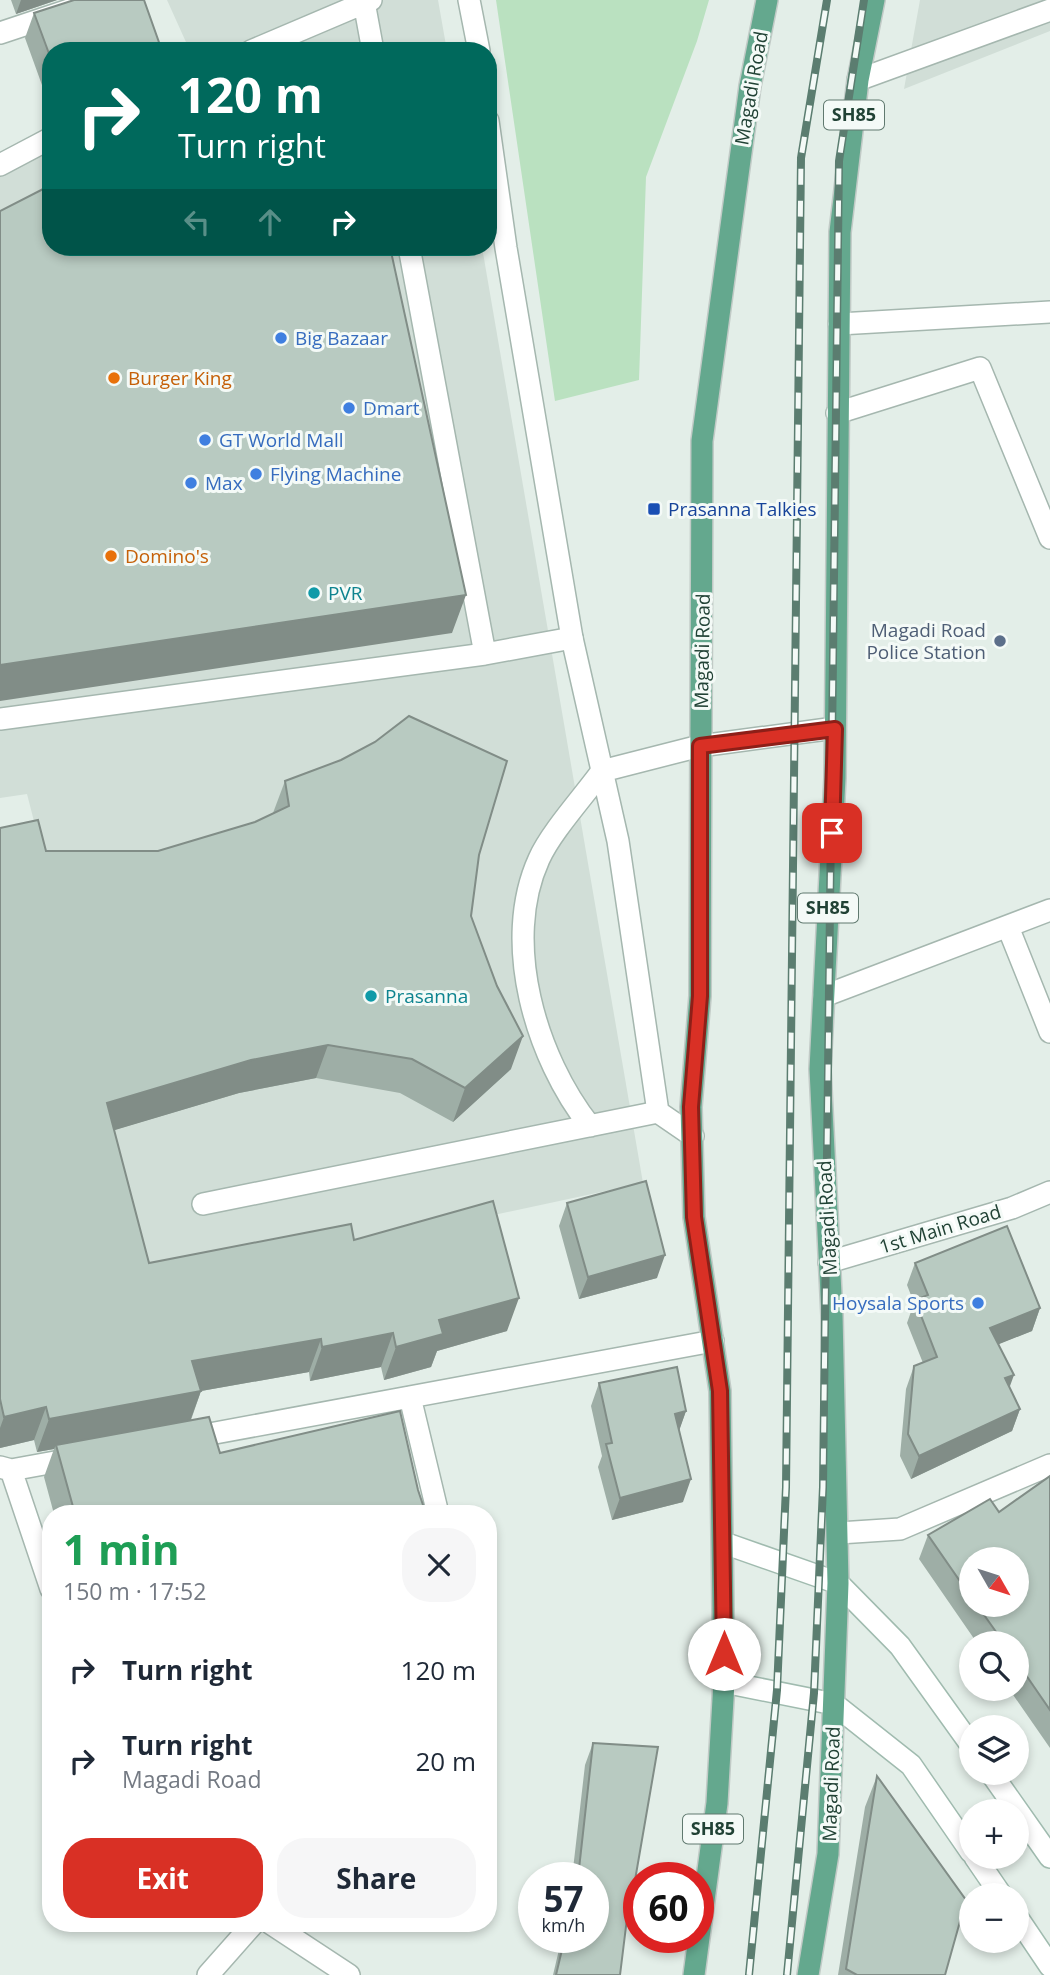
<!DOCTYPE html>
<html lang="en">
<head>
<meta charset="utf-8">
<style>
	body { margin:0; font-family:"Open Sans",sans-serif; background:#f6f6f7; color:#1f2937; height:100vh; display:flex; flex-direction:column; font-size:26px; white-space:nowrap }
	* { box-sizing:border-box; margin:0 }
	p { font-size:23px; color:#747a83 }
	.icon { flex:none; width:38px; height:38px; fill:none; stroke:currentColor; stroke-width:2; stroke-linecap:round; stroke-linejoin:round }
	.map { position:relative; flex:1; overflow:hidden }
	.side { position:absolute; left:42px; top:1505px; width:455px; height:427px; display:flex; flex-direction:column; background:#fff; border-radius:28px; box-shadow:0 4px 10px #0003 }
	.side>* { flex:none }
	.guide { position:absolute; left:42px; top:42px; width:455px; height:214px; border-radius:28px; box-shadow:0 4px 10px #0003; background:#00695c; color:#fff; overflow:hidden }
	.needle { width:46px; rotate:129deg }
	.fabs { position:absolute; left:959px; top:1547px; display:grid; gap:14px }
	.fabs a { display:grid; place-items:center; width:70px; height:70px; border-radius:50%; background:#fff; box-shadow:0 4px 10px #0003; font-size:35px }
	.speed { position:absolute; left:518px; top:1862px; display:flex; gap:14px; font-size:35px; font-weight:700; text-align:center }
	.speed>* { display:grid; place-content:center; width:91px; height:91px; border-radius:50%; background:#fff; box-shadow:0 4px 10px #0003; line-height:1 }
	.speed small { font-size:18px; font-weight:400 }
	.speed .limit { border:10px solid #d22; background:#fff; color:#111 }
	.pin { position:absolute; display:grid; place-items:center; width:60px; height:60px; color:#fff; margin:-30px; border-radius:14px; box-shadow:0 4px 10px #0006 }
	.me { position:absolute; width:77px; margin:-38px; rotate:0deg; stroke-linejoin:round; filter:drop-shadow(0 0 5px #0008) }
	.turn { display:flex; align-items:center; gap:24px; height:147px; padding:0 21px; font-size:32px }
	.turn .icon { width:91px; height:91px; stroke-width:2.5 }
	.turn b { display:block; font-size:49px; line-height:60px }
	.lanes { display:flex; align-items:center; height:66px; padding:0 21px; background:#0003; justify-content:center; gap:35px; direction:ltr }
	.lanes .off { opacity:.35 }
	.round { display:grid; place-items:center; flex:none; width:74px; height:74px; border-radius:28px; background:#f6f6f7 }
	.overview { display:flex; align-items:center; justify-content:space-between; height:119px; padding:0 21px }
	h1 { font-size:42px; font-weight:700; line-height:52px; color:#1e9e55 }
	.button { display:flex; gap:14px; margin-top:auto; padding:14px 21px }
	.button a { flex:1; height:80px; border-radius:28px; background:#d93025; color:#fff; font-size:28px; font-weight:700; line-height:80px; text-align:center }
	.button a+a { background:#f6f6f7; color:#1f2937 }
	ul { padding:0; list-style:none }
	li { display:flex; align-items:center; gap:21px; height:91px; padding:0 21px }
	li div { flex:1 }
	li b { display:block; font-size:26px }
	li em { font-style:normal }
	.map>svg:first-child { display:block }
</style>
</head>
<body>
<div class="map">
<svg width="1050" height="1975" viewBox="0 0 1050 1975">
	<rect width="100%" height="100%" fill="#e3eee8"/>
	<path fill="#d1ded7" d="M167,0h271l9,51h-257z
		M920,0h130v31l-146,58z
		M51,146v101h431l161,936 -489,105 -127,-494 -27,4v-627z"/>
	<path fill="#bae1c0" d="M496,0h213l-12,41 -51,136 -7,203 -84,21z"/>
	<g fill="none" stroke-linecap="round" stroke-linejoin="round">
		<defs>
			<path id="service" d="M364,2l9,49
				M251,51l120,-51
				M0,165l51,-27
				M409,247l76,407
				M0,719l485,-65 87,-16
				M590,1126c-54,-68 -89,-184 -51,-267 12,-27 45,-63 63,-88
				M203,1204l455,-92"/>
			<path id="minor" d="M469,0l10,51
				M0,33l99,-33
				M858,80l192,-70
				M488,121l18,127 66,390 46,203 40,271 35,24
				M839,324l211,-12
				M837,413l143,-45 70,170
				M602,771l98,-25 135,-18
				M1008,927l42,105
				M824,996l226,-86
				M829,1262l183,-54 38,-16
				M410,1397l28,117
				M188,1438l525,-97
				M0,1467l11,3 66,-12
				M11,1470l40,119
				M839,1533l61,-4 150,-64
				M270,1923l79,52
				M208,1975l46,-52"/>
			<path id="secondary" d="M724,1543l114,40 62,63 71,99
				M724,1682l110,22 77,61 60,87
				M991,1773l59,84
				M975,1857l26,38
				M1017,1917l33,49"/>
			<path id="primary" d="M694,1975l23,-172 7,-121 -4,-291 -26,-174 -3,-110 9,-111 2,-555 48,-355 17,-86
				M808,1975l20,-121 10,-271 -6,-268 -12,-246 15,-291 5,-546 18,-152 16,-80"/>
		</defs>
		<use href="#service" stroke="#a5b7af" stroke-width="24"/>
		<use href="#minor" stroke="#a5b7af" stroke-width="24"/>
		<use href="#secondary" stroke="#a0bbaf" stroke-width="24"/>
		<use href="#primary" stroke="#c1cac6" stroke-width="24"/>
		<use href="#service" stroke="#fff" stroke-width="21"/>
		<use href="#minor" stroke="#fff" stroke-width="21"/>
		<use href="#secondary" stroke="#fff" stroke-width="21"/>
		<use href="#primary" stroke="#64a88e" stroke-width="21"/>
		<defs>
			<path id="rail" d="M749,1975l28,-285 9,-203 15,-1329 26,-158
				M787,1975l27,-282 9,-206 16,-1326 25,-161"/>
		</defs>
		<use href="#rail" stroke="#5b7d70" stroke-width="8"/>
		<use href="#rail" stroke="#f4faf7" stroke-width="5" stroke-dasharray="16" stroke-linecap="butt"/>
	</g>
	<path fill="#9eaea6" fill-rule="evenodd" d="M11,0h46l-41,14z
		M34,13l127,35 -1,3h-109v59l-26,-72z
		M285,781l194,74 -8,61 40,153 -58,53 -53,-29 -84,-15 -77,15 -125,37 35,133 205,-23 153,91 -70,20 -6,16 -47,13 -3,-13 -71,14 -1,-9 -108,19 -10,29 29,33 198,37 8,24h-372l-10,-37 10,-28 -17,3 -3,-12 -34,8v-620l46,23h112l97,-29 18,-9z
		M567,1203l90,75 -78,21 -20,-73z
		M915,1263l125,45 -8,23 -34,13 12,44 10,21 -8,22 -101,48 -11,-23 6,-67 8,-23 9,-3 -16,-40 7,-20 -7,-18z
		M599,1383l87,28 -7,19 4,72 -71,18 -14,-53 4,-11 -11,-50z
		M1050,1476v272l-41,-59h8v-46h-40l-58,-84 9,-24 71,-23zM971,1559l46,46h-46z
		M593,1743l37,154 -10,78h-67l9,-38h31v-59h-21l13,-113z
		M877,1776l68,199h-107l27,-168z"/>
	<path fill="#818d87" d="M21,0h36l-41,14z
		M466,595l-14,38 -452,68v-36z
		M523,1036l-12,33 -58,53 12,-34z
		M328,1045l-12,33 -77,15 -144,43 12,-33 144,-43z
		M665,1255l-8,23 -78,21 9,-22z
		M519,1298l-12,33 -70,20 -6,16 -47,13 12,-33 43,-27z
		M1040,1308l-8,23 -50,20 8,-23z
		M393,1333l-12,34 -71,14 12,-34z
		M321,1339l-12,33 -108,19 -12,33 -133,21 -2,4 -17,3 12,-33 143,-58z
		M1014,1375l-8,22 -1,-19z
		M46,1407l-12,33 -34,8v-20l4,-11z
		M1020,1409l-8,22 -101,48 8,-23z
		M686,1411l-8,23 -3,-20z
		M691,1479l-8,23 -71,18 8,-22z"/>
	<path fill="#b8cac1" stroke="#818d87" stroke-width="2" d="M74,0h70l17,48 -7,3h-103v8l-17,-46z
		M51,185v62h339l76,348 -466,70v-454z
		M409,716l98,45 -28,94 -8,61 26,70 26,50 -58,52 -53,-29 -84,-14 -77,15 -144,43 42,160 202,-39 3,16 139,-39 26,97 -80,22 4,14 -47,13 -3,-14 -71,14 -1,-8 -129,22 9,30 -152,28 -3,-12 -42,10 -4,-18v-571l38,-8 8,31h112l97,-29 34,-16 -4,-25 56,-21 34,-18z
		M646,1181l19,74 -77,22 -21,-74z
		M1007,1226l33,82 -50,20 24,47 -9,3 15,31 -101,47 -11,-22 6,-68 23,-9 -22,-57 13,-5 -13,-32z
		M677,1367l9,44 -11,3 16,65 -71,19 -14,-54 6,-1 -13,-60z
		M400,1411l18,79 8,24h-351l-19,-69 153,-28 11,36z
		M1050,1476v234l-33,-48v-19h-13l-27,-38h40v-46h-46v38l-43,-62 62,-36 9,13z
		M593,1743l65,4 -24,139h-3l-11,89h-64l9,-38h28v-59h-15z
		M877,1776l89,124 -21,75h-88l-11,-6z"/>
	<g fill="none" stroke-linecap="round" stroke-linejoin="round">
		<defs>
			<path id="route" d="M724,1654l-4,-263 -26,-174 -3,-110 9,-111v-250l135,-17 -3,104"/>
		</defs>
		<use href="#route" stroke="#8d1f18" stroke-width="18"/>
		<use href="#route" stroke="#d93025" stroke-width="12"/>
	</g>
	<g fill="#3f7fe0" stroke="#f4faf7" stroke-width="2.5">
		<circle cx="281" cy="338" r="7"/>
		<circle cx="349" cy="408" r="7"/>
		<circle cx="205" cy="440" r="7"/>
		<circle cx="256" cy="474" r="7"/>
		<circle cx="191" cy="483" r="7"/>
		<circle cx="978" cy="1303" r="7"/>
	</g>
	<g fill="#e8710a" stroke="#f4faf7" stroke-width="2.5">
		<circle cx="114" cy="378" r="7"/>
		<circle cx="111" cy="556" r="7"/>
	</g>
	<rect fill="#1a4fb4" stroke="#f4faf7" stroke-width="2.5" x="647" y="502" width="14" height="14" rx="3.5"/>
	<g fill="#0f9aa8" stroke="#f4faf7" stroke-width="2.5">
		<circle cx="314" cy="593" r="7"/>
		<circle cx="371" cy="996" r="7"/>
	</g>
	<circle fill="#5c6f8a" stroke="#f4faf7" stroke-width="2.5" cx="1000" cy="641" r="7"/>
	<g text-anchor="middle" stroke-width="6" stroke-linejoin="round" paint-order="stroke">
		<g fill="#f4faf7" stroke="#60796f" stroke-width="2">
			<rect x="824" y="100.5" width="60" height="29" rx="5"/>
			<rect x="798" y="893.5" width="60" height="29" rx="5"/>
			<rect x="683" y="1814.5" width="60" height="29" rx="5"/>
		</g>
		<g font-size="18" font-weight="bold" fill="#214235">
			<text x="854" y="121">SH85</text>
			<text x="828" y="914">SH85</text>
			<text x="713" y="1835">SH85</text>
		</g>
		<g font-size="19" fill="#214235" stroke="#f4faf7">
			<text transform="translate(751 88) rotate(-80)" y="7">Magadi Road</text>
			<text transform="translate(702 651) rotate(-89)" y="7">Magadi Road</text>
			<text transform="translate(827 1218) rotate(-93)" y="7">Magadi Road</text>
			<text transform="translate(940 1229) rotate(-17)" y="7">1st Main Road</text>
			<text transform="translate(831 1784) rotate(-88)" y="7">Magadi Road</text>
		</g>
		<g font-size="19" fill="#366cbe" stroke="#f4faf7" text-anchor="start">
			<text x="295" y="345">Big Bazaar</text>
			<text x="363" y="415">Dmart</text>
			<text x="219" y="447">GT World Mall</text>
			<text x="270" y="481">Flying Machine</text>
			<text x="205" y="490">Max</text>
			<text x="964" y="1310" text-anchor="end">Hoysala Sports</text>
		</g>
		<g font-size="19" fill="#c56008" stroke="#f4faf7" text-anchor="start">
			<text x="128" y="385">Burger King</text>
			<text x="125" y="563">Domino's</text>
		</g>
		<g font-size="19" fill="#164399" stroke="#f4faf7" text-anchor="start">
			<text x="668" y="516">Prasanna Talkies</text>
		</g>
		<g font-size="19" fill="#0d838f" stroke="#f4faf7" text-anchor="start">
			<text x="328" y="600">PVR</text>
			<text x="385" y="1003">Prasanna</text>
		</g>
		<g font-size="19" fill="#4e5e75" stroke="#f4faf7" text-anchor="end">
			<text x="986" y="637">Magadi Road<tspan x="986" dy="22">Police Station</tspan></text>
		</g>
	</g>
</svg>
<div class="fabs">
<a><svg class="needle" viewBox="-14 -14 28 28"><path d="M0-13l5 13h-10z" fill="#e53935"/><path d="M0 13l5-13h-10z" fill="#747a83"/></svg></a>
<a><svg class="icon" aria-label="search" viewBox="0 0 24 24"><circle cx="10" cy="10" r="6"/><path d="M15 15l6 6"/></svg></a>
<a><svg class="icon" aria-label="layers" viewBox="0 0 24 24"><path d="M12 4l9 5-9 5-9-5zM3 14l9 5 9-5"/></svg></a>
<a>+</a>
<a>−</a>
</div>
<div class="speed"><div>57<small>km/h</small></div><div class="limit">60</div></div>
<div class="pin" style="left:832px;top:833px;background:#d93025"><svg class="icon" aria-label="arrive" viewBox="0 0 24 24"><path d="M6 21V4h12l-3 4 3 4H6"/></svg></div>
<svg class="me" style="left:724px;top:1654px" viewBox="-20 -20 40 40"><circle r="19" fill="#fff"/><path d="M0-13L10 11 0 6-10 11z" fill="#d93025"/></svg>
<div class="guide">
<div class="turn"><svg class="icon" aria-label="right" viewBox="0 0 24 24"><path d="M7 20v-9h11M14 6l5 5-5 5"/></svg><div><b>120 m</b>Turn right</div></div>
<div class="lanes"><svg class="icon off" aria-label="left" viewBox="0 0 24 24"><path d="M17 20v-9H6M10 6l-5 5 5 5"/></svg><svg class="icon off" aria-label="ahead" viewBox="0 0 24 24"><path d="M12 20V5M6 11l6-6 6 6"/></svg><svg class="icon" aria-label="right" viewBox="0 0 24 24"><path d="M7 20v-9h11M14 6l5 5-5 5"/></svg></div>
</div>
<section class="side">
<div class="overview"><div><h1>1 min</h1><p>150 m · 17:52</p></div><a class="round"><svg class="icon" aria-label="close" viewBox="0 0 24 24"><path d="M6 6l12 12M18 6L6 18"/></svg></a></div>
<ul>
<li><svg class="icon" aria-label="right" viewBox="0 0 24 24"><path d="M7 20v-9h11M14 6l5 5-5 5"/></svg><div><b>Turn right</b></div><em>120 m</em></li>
<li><svg class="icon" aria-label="right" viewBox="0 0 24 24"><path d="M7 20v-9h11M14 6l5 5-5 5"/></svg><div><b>Turn right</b><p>Magadi Road</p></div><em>20 m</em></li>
</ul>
<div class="button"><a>Exit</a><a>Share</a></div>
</section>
</div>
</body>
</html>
